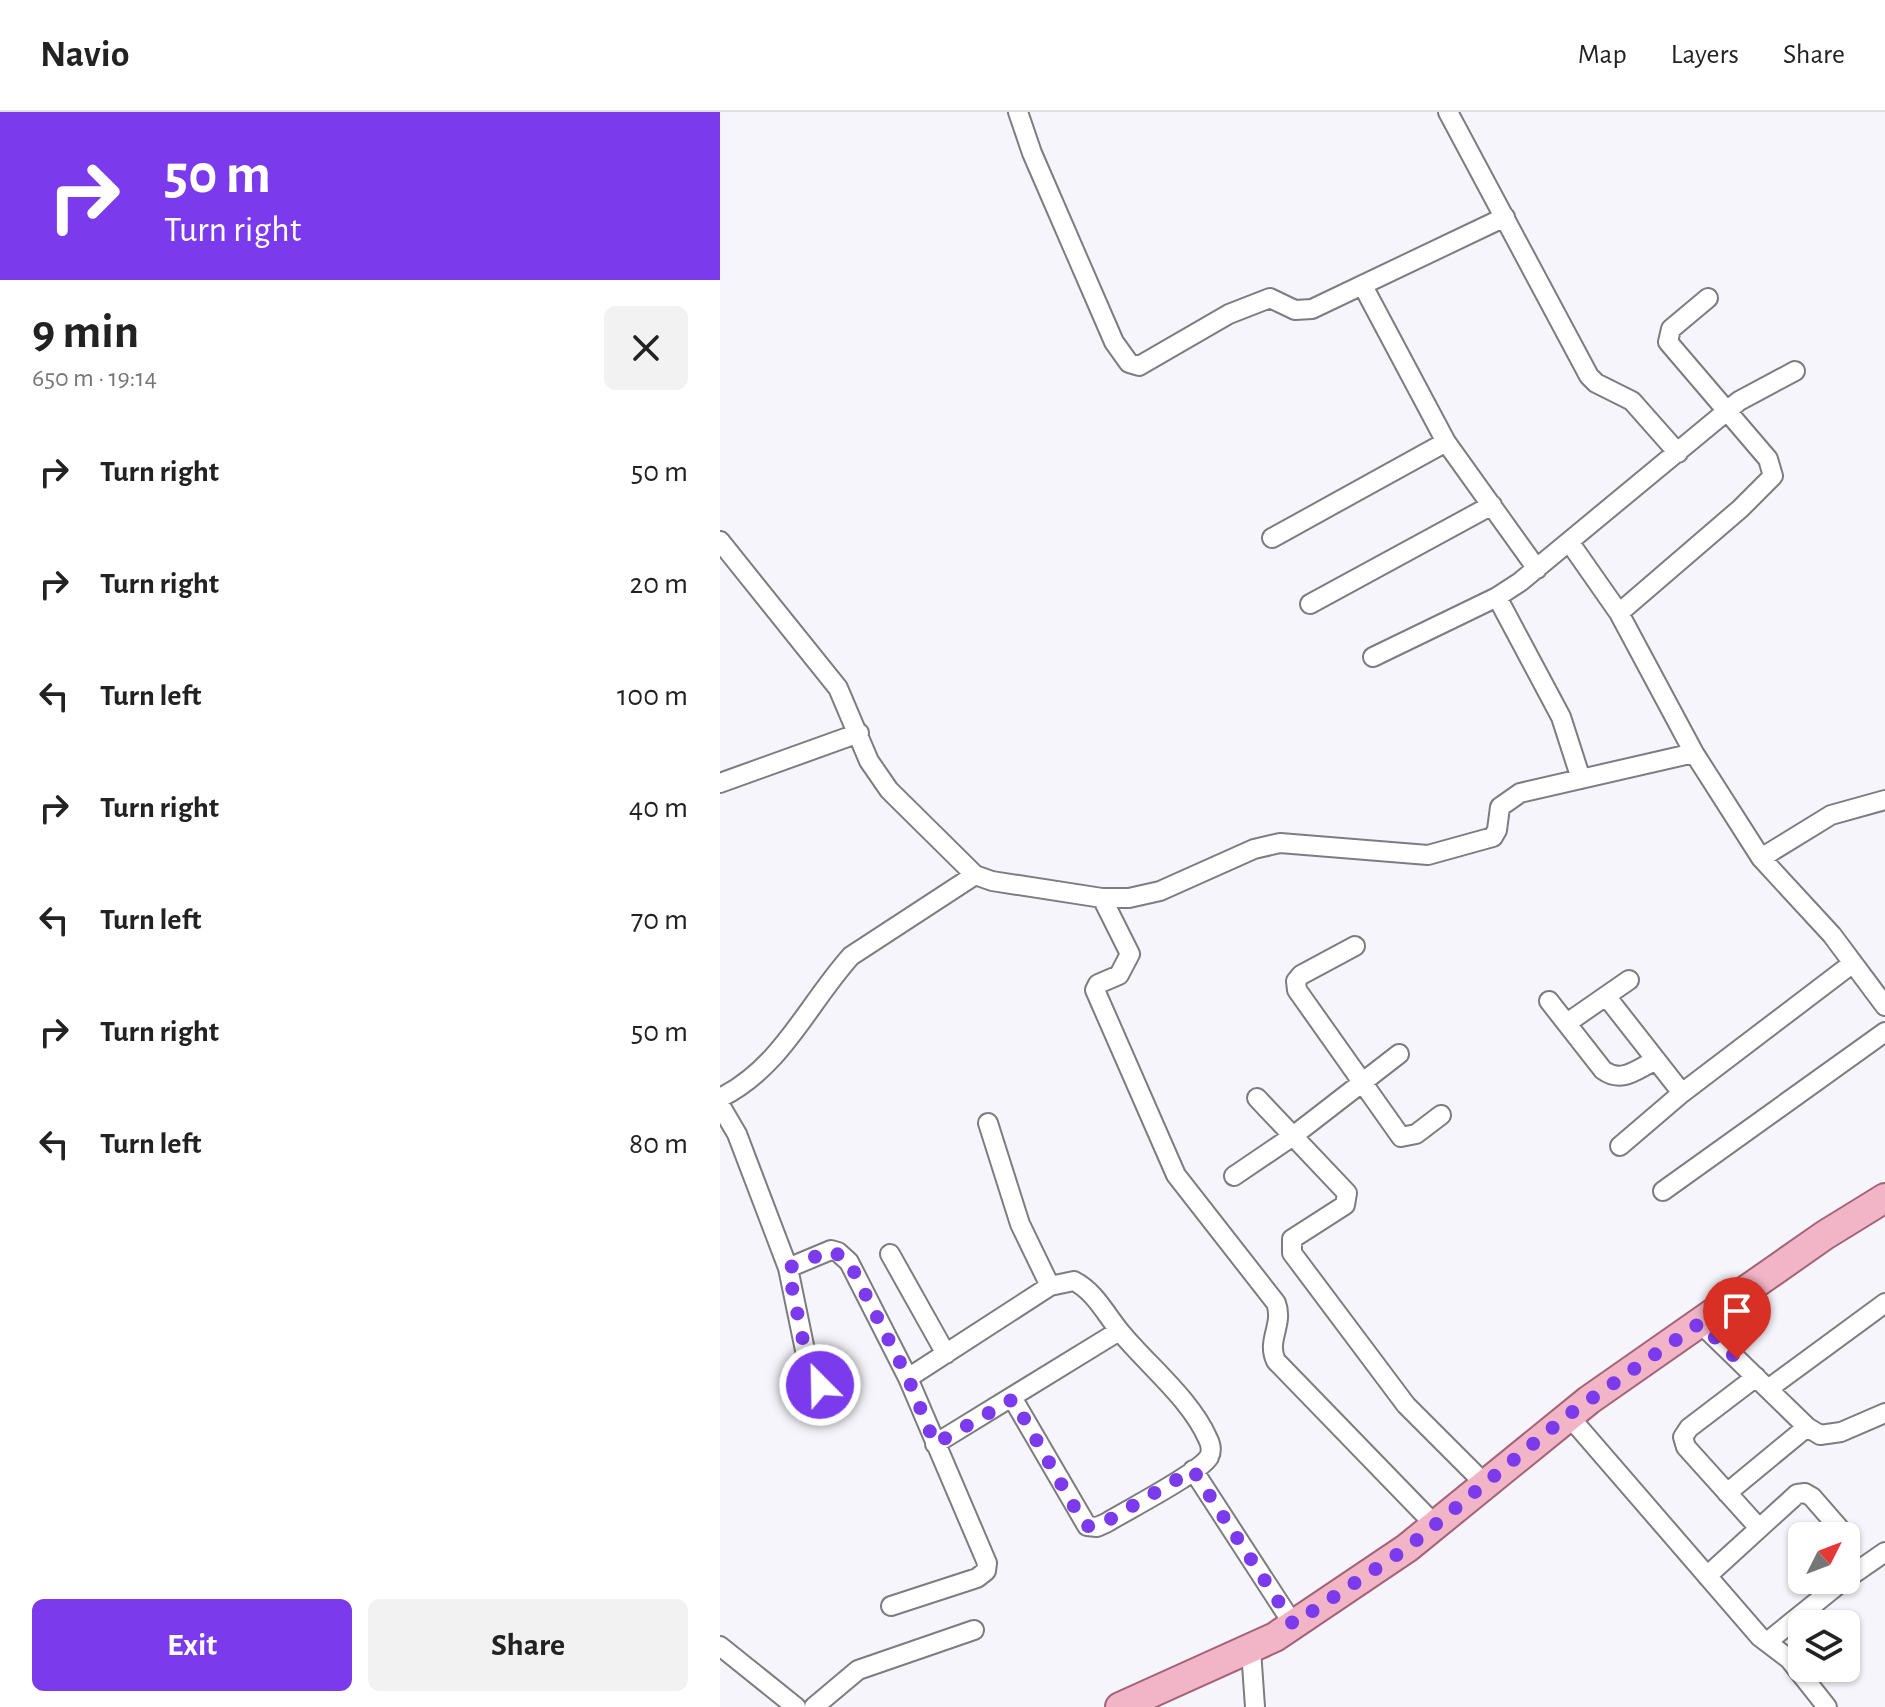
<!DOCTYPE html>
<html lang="en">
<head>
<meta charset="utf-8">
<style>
	body { margin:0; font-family:"Alegreya Sans",sans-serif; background:#f2f2f2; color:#222; height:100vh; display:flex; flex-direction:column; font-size:30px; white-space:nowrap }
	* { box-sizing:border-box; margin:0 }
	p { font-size:26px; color:#767676 }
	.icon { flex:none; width:44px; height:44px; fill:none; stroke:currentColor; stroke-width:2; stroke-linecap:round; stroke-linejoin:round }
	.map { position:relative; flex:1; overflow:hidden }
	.drawer { display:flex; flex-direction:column; background:#fff; width:720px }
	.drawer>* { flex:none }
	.guide { background:#7c3aed; color:#fff; overflow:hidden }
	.needle { width:52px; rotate:48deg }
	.buttons { position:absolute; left:1068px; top:1410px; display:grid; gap:16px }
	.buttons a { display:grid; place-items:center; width:72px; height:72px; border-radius:12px; background:#fff; box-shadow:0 2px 6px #0004; font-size:40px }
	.pin { position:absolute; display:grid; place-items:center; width:68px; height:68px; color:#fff; margin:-82px -34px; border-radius:50% 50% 50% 0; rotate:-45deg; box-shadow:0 0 8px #0007 }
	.pin .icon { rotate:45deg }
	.me { position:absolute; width:88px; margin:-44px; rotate:337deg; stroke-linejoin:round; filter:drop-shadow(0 0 6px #0008) }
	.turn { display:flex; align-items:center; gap:28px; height:168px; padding:0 32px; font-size:36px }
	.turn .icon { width:104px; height:104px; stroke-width:2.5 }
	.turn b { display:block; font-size:56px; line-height:68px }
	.round { display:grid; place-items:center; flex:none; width:84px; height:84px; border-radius:12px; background:#f2f2f2 }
	.head { display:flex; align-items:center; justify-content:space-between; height:136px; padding:0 32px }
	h1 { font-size:48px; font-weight:700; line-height:60px }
	.cta { display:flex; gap:16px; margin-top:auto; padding:16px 32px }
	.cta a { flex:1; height:92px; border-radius:12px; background:#7c3aed; color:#fff; font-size:32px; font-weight:700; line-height:92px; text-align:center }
	.cta a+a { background:#f2f2f2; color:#222 }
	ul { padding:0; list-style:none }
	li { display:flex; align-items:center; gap:24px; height:112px; padding:0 32px }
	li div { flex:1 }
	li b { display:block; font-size:30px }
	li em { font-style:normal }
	header { display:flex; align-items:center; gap:48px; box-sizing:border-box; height:112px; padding:0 40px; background:#fff; border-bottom:2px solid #e0e0e0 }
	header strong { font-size:38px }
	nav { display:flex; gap:44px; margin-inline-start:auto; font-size:28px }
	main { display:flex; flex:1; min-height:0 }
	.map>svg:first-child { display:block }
</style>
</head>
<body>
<header>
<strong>Navio</strong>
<nav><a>Map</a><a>Layers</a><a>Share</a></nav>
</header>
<main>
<section class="drawer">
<div class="guide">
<div class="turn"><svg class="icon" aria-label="right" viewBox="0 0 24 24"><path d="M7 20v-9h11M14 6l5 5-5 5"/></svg><div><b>50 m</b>Turn right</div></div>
</div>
<div class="head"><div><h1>9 min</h1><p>650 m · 19:14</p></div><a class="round"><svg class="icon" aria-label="close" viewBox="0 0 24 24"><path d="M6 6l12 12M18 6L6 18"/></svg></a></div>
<ul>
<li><svg class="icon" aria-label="right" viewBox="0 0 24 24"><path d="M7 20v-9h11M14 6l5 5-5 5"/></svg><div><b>Turn right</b></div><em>50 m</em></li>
<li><svg class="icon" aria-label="right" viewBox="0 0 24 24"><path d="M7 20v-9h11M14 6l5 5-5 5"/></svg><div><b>Turn right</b></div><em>20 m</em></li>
<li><svg class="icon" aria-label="left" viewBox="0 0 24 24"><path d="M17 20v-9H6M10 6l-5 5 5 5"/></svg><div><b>Turn left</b></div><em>100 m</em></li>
<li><svg class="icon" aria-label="right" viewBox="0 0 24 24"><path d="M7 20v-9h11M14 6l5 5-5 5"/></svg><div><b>Turn right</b></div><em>40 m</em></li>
<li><svg class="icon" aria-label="left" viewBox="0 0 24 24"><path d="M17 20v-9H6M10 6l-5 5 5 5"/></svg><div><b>Turn left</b></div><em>70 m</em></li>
<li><svg class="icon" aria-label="right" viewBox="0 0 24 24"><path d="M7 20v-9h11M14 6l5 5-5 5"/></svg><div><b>Turn right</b></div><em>50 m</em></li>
<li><svg class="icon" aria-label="left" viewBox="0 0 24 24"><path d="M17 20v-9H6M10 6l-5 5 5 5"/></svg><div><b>Turn left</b></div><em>80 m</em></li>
</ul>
<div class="cta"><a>Exit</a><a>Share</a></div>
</section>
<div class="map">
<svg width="1165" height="1595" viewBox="0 0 1165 1595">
	<rect width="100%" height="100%" fill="#f5f5fb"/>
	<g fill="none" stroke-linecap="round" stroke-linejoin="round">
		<defs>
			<path id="street" d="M298,0l14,41 82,189 15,21 10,3 90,-52 41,-16 25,12 17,-1 193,-92
				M728,0l141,264 7,7 36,18 46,52
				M643,174l83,156 91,127
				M552,426l174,-96
				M0,429l118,147 31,73 20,29 86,85 17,6 110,17h27l31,-7 94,-42 26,-6 148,12 65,-18 4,-7 3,-23 20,-14 174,-40
				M850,431l49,70 75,140 67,105 71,77 53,71
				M777,485l64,120 20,62
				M590,492l182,-99
				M899,501l121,-104 33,-33 -5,-17 -100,-117 3,-13 37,-31
				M653,545l124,-60 23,-15 219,-181 56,-30
				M0,671l139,-50
				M1041,746l70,-43 54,-15
				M382,786l28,56 -11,21 -21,9 -3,6 81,185 100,128c8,22 -10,37 0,58l159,164
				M635,834l-54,29 -5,6 1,9 104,147 15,-3 25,-19
				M886,884l76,97
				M829,889l54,69c19,14 34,-1 53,-10
				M847,911l62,-43
				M0,986c62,-31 87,-93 131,-142l124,-81
				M537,986l90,95 -2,12 -53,34v14l114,152 79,79
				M0,993l17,29 51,134 18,87 25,50
				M268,1011l32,101 30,62
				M900,1034l62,-53 171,-130
				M514,1064l59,-40 106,-82
				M943,1079l222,-159
				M170,1142l56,100
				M68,1156l43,-18 7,2 11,10 59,116 79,185 -1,8 -9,7 -86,28
				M980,1211l107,104 13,8 21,-3 44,-19
				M1036,1265l-67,51 -6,9 3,10 73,81
				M188,1266l142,-92 24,-5c22,11 33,36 49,54 27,32 68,65 85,104 3,6 4,12 1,18 -11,17 -82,53 -103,66l-9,4 -10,-1 -74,-127
				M1048,1277l117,-86
				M848,1303l192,222 29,22 38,48
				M215,1332l184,-113
				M473,1358l100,154
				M1007,1381l80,-66
				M987,1464l90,-82 8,-1 7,4 34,39
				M1126,1467l39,-27
				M1047,1530l77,-62
				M0,1534l76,61
				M531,1538l4,57
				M94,1595l44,-37 116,-40"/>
			<path id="primary" d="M400,1595l155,-70 132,-89 182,-148 236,-165 60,-37"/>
		</defs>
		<use href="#street" stroke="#7c7c81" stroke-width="22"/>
		<use href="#primary" stroke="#a56277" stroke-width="32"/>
		<use href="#street" stroke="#fff" stroke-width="18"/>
		<use href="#primary" stroke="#f2b5c7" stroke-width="28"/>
	</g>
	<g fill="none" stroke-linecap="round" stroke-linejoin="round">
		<path stroke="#7c3aed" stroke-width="14" stroke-dasharray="0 25.2" d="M100,1273l-14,-30 -18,-87 43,-18 18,12 59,116 27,66 78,-45 67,118 7,9 10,1 96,-57 100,154 114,-76 161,-133 132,-92 37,36"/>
	</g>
</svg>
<div class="buttons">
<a><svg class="needle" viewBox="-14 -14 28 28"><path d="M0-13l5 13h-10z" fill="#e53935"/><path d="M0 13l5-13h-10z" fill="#767676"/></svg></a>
<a><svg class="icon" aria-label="layers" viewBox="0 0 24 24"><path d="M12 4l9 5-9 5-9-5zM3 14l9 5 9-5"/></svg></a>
</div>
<div class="pin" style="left:1017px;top:1247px;background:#d93025"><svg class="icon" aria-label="arrive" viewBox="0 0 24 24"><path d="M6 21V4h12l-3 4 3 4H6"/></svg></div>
<svg class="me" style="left:100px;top:1273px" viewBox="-20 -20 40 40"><circle r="17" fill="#7c3aed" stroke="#fff" stroke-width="3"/><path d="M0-11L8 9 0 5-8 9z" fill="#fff"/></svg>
</div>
</main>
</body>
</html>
